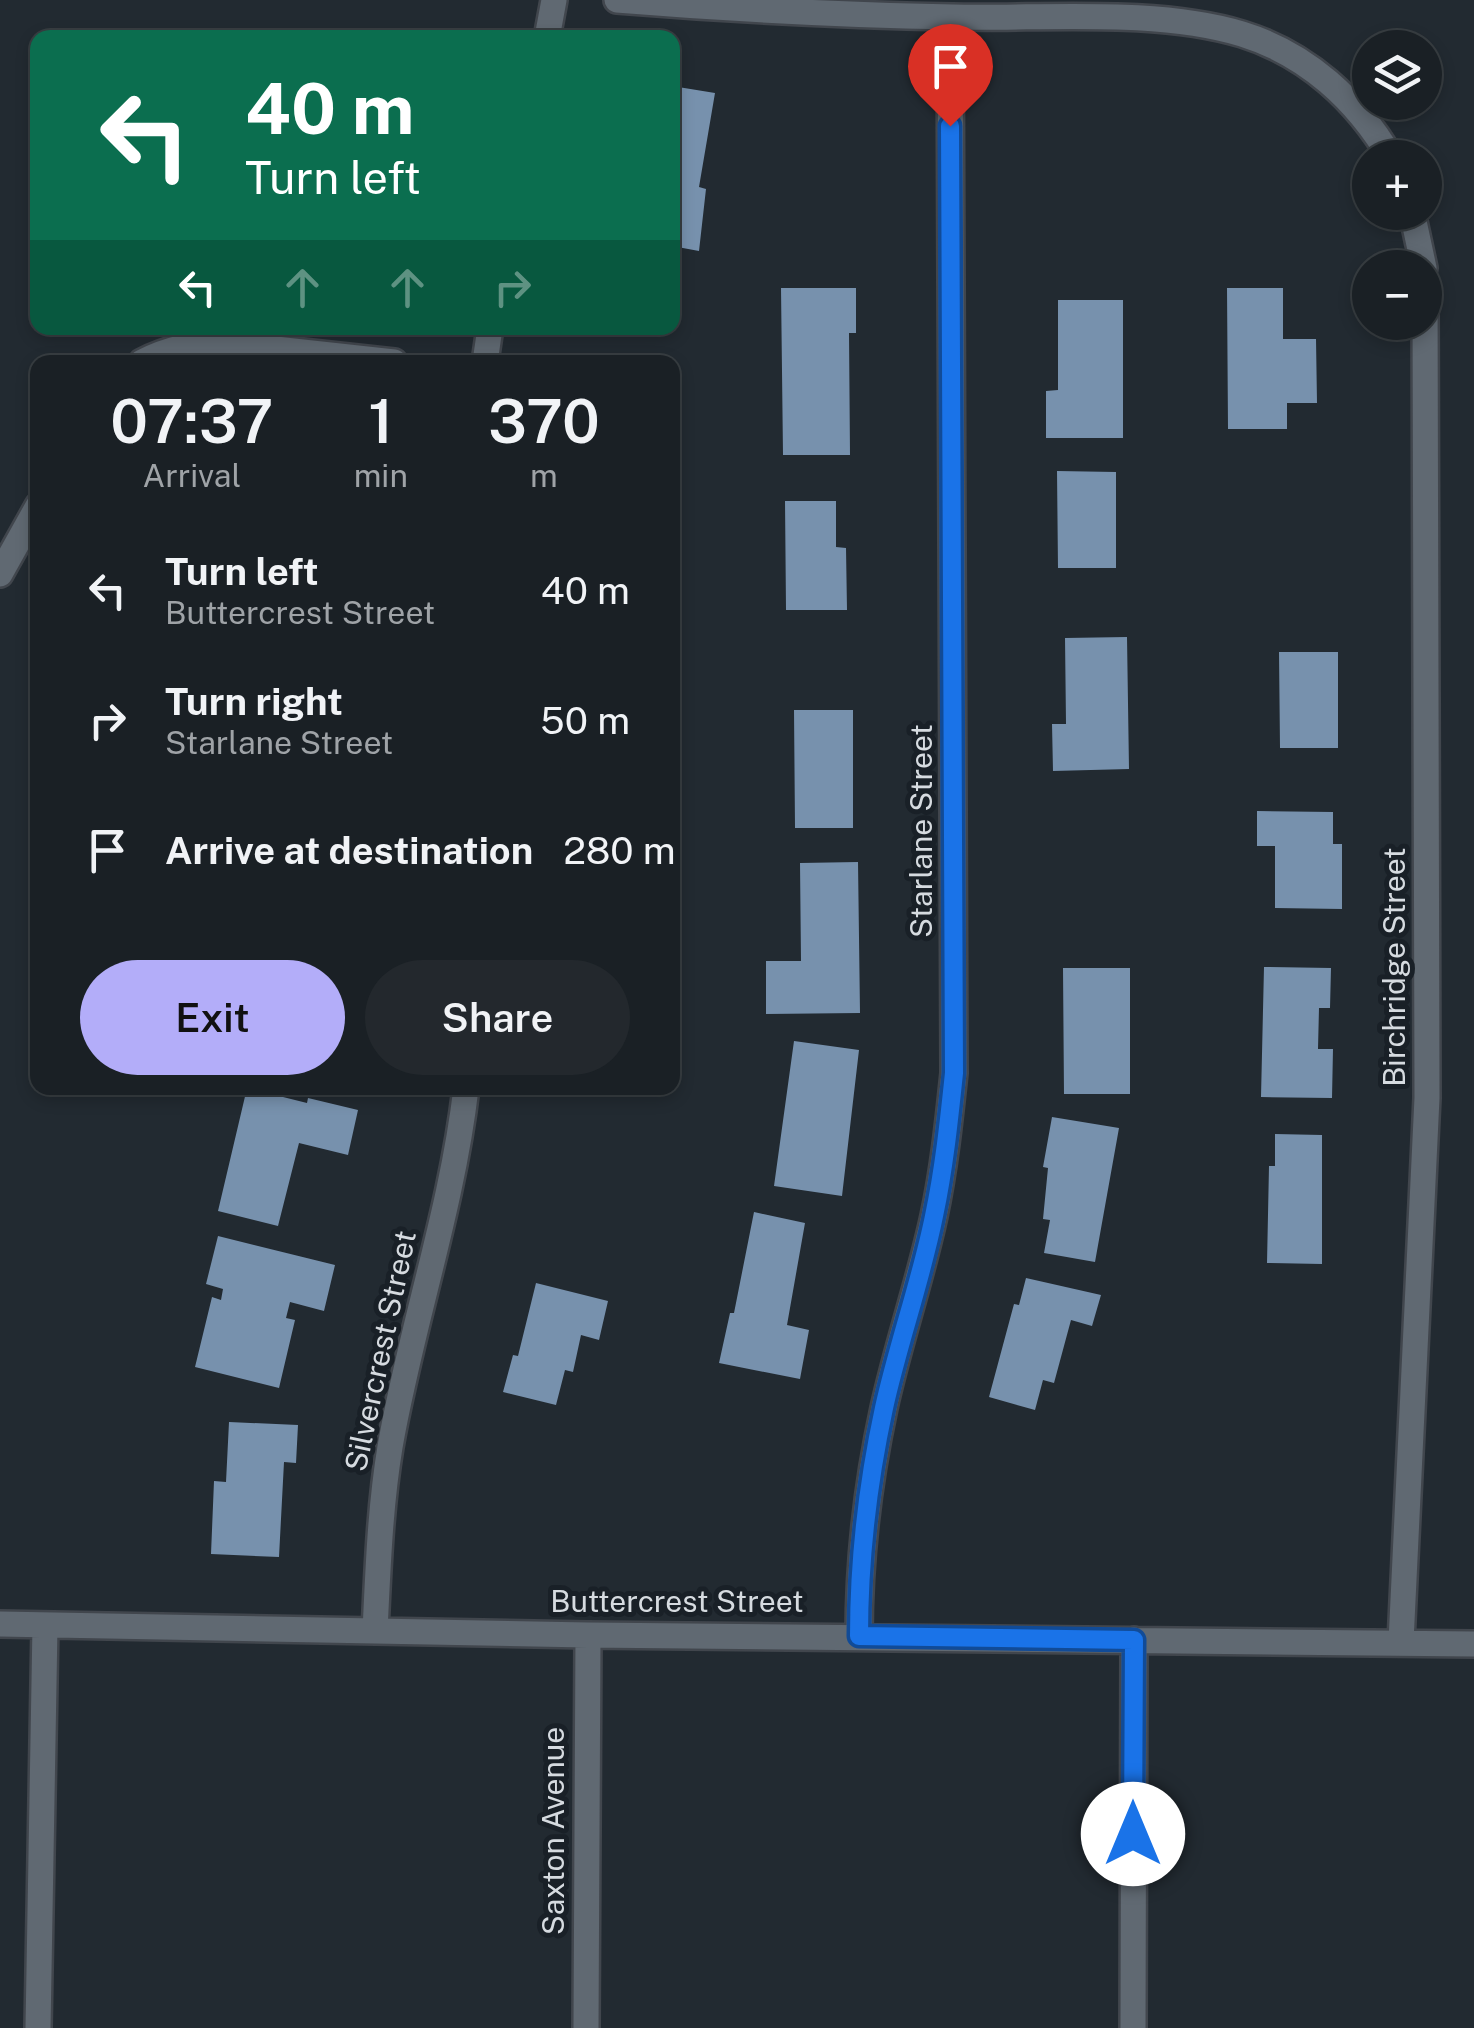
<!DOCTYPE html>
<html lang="en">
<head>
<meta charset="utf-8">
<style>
	body { margin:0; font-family:"Public Sans",sans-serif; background:#23282d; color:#f1f3f6; height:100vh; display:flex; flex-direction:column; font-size:38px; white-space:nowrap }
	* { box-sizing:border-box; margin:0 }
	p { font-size:32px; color:#9fa3a7 }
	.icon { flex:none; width:55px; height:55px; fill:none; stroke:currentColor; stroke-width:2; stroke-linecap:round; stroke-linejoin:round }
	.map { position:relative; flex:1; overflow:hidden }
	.side { position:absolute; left:30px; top:355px; width:650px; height:740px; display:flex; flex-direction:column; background:#1a2025; border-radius:20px; box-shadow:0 5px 15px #0003,0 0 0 2px #383e42 }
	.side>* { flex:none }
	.guide { position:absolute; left:30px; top:30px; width:650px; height:305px; border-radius:20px; box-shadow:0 5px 15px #0003,0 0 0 2px #383e42; background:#0b6e4f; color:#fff; overflow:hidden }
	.buttons { position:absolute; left:1352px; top:30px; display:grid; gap:20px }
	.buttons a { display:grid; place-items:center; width:90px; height:90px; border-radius:50%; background:#1a2025; box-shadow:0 5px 15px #0003,0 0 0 2px #383e42; font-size:50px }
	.pin { position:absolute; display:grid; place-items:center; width:85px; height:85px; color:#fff; margin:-102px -42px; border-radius:50% 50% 50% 0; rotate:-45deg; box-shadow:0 0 10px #0007 }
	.pin .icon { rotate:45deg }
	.me { position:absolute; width:110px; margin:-55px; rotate:0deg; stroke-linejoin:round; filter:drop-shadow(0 0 8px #0008) }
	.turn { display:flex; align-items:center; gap:35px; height:210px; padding:0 50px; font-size:45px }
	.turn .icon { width:130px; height:130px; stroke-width:2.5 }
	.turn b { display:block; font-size:70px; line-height:85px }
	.lanes { display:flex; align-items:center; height:95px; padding:0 50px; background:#0003; justify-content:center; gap:50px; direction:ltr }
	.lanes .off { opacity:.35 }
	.eta { display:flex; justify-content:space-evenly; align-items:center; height:170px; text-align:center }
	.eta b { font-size:60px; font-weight:600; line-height:70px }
	.button { display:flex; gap:20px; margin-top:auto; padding:20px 50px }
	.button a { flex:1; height:115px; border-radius:60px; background:#b3adf9; color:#111; font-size:40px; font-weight:600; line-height:115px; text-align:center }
	.button a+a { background:#23282d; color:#f1f3f6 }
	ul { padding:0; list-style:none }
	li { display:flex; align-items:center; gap:30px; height:130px; padding:0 50px }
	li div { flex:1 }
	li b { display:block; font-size:38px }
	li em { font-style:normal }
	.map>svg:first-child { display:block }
</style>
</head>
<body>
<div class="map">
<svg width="1474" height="2028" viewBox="0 0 1474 2028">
	<rect width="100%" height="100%" fill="#222a31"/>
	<path fill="#7791ad" d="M672,86l43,7 -16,94 7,2 -7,62 -27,-5z
		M781,288h75v45h-7l1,122h-67z
		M1227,288h56v51h33l1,64h-30v26h-59z
		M1058,300h65v138h-77v-47l12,-1z
		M1057,471l59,1v96h-58z
		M785,501h51v46l10,1 1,62h-61z
		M1127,637l2,132 -76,2 -1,-47h14l-1,-86z
		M1279,652h59v96h-58z
		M794,710h59v118h-58z
		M1257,811l76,1v32h9v65l-67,-1v-62h-18z
		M858,862l2,151 -94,1v-53h35l-1,-98z
		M1264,967l67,1 -1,40h-11l-1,41h15l-1,49 -71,-1z
		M1063,968h67v126h-66z
		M794,1041l65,9 -17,146 -68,-10z
		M247,1088l60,15 1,-5 50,12 -10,45 -49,-12 -21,83 -60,-15z
		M1052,1117l67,11 -24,134 -51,-9 6,-33 -7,-1 5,-51 -5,-1z
		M1275,1134l47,1v129l-55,-1 2,-97h6z
		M754,1212l51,11 -18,102 22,5 -9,49 -81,-16 11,-50h4z
		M218,1236l117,29 -11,46 -34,-9 -4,16 9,2 -16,68 -84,-21 17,-70 9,3 2,-11 -17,-5z
		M1026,1278l75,17 -9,31 -21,-6 -17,63 -11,-3 -8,30 -46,-13 25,-93 5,1z
		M536,1283l72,18 -9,39 -18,-5 -8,37 -8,-2 -9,35 -53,-13 10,-37 5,1z
		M229,1422l69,3 -2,38 -12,-1 -5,95 -68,-3 3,-73 12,1z"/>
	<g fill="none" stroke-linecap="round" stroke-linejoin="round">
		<defs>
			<path id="minor" d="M617,0c111,9 224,15 336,17 90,2 203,-9 289,17 65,20 115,66 149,124
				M547,38l7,-38
				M1412,212l12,56
				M142,362c27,-14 50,-18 80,-19l172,19
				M485,362l5,-34
				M0,574l38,-68
				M0,1624l588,11 886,9
				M375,1631c3,-62 5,-123 15,-184 21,-121 62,-237 76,-359
				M859,1636c0,-76 9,-154 25,-228 14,-64 36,-127 50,-192 10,-47 15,-95 20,-143l-4,-1056
				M1401,1642l26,-544 -2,-807
				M38,2028l7,-403
				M586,2028l2,-393
				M1133,2028l1,-388"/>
		</defs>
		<use href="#minor" stroke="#41464d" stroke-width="30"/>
		<use href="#minor" stroke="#606972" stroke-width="25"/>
	</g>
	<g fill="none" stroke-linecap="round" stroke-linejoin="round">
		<defs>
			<path id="route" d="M950,126l4,947c-5,48 -10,96 -20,143 -13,65 -36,128 -50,192 -16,74 -25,152 -25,228l275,4 -1,194"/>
		</defs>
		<use href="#route" stroke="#114b97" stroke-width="25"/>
		<use href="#route" stroke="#1a73e8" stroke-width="18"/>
	</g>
	<g text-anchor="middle" stroke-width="10" stroke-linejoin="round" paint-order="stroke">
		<g font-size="30" fill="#d6dbe0" stroke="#192027">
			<text transform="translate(922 831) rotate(-90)" y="10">Starlane Street</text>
			<text transform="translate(1395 967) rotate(-90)" y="10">Birchridge Street</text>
			<text transform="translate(381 1351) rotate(-78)" y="10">Silvercrest Street</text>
			<text x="677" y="1612">Buttercrest Street</text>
			<text transform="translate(554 1831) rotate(-90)" y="10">Saxton Avenue</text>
		</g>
	</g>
</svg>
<div class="buttons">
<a><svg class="icon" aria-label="layers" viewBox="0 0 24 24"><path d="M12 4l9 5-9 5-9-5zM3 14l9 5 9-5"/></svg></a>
<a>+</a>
<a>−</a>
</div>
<div class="pin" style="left:950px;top:126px;background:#d93025"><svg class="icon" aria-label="arrive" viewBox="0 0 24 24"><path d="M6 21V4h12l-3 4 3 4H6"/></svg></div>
<svg class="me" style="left:1133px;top:1834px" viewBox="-20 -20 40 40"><circle r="19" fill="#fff"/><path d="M0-13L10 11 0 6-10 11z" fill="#1a73e8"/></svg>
<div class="guide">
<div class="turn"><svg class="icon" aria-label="left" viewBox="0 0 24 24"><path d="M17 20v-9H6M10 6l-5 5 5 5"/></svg><div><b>40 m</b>Turn left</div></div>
<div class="lanes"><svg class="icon" aria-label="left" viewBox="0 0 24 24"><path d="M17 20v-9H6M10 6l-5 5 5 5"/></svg><svg class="icon off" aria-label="ahead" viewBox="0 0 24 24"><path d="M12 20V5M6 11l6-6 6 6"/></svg><svg class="icon off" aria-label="ahead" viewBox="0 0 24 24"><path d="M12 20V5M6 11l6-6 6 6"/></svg><svg class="icon off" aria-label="right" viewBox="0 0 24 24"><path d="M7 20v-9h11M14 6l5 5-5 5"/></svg></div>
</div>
<section class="side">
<div class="eta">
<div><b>07:37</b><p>Arrival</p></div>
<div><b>1</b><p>min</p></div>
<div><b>370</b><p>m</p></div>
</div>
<ul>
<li><svg class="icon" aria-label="left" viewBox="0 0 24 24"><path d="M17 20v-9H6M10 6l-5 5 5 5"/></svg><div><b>Turn left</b><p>Buttercrest Street</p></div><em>40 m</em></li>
<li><svg class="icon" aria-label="right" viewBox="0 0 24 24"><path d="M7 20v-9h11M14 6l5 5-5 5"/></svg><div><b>Turn right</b><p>Starlane Street</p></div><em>50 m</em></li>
<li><svg class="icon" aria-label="arrive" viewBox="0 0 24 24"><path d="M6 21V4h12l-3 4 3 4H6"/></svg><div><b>Arrive at destination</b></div><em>280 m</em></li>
</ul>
<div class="button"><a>Exit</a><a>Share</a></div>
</section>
</div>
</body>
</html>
